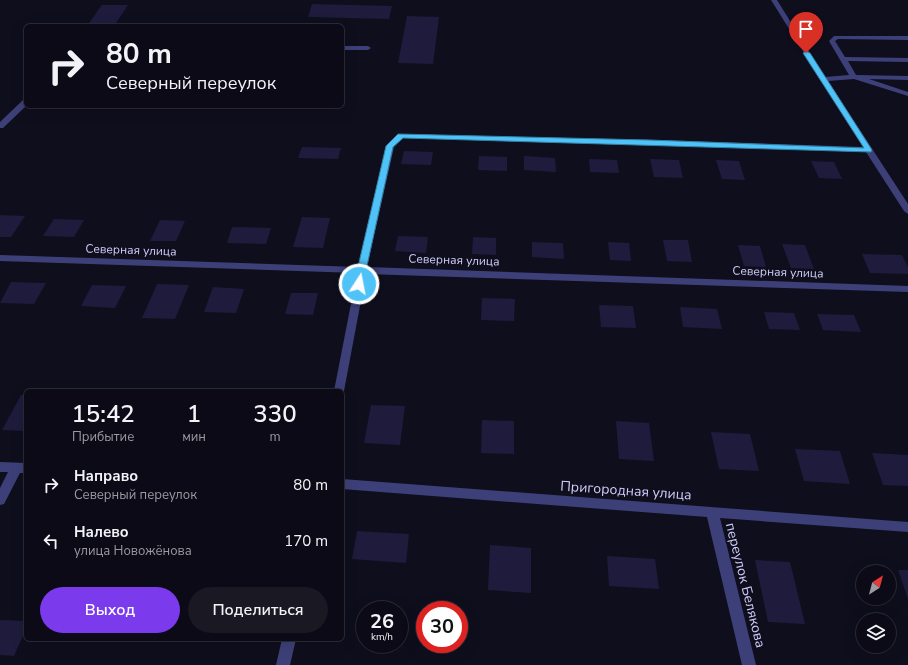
<!DOCTYPE html>
<html lang="ru">
<head>
<meta charset="utf-8">
<style>
	body { margin:0; font-family:"Nunito Sans",sans-serif; background:#191823; color:#f1f3f6; height:100vh; display:flex; flex-direction:column; font-size:15px; white-space:nowrap }
	* { box-sizing:border-box; margin:0 }
	p { font-size:13px; color:#9a9aa1 }
	.icon { flex:none; width:22px; height:22px; fill:none; stroke:currentColor; stroke-width:2; stroke-linecap:round; stroke-linejoin:round }
	.map { position:relative; flex:1; overflow:hidden }
	.panel { position:absolute; left:24px; top:389px; width:320px; height:252px; display:flex; flex-direction:column; background:#0b0a16; border-radius:6px; box-shadow:0 4px 16px #0002,0 0 0 1px #2b2b35 }
	.panel>* { flex:none }
	.top-card { position:absolute; left:24px; top:24px; width:320px; height:84px; border-radius:6px; box-shadow:0 4px 16px #0002,0 0 0 1px #2b2b35; background:#0b0a16; color:#f1f3f6; overflow:hidden }
	.needle { width:26px; rotate:36deg }
	.controls { position:absolute; left:856px; top:565px; display:grid; gap:8px }
	.controls a { display:grid; place-items:center; width:40px; height:40px; border-radius:50%; background:#0b0a16; box-shadow:0 4px 16px #0002,0 0 0 1px #2b2b35; font-size:20px }
	.speed { position:absolute; left:356px; top:601px; display:flex; gap:8px; font-size:20px; font-weight:700; text-align:center }
	.speed>* { display:grid; place-content:center; width:52px; height:52px; border-radius:50%; background:#0b0a16; box-shadow:0 4px 16px #0002,0 0 0 1px #2b2b35; line-height:1 }
	.speed small { font-size:10px; font-weight:400 }
	.speed .limit { border:6px solid #d22; background:#fff; color:#111 }
	.pin { position:absolute; display:grid; place-items:center; width:34px; height:34px; color:#fff; margin:-41px -17px; border-radius:50% 50% 50% 0; rotate:-45deg; box-shadow:0 0 4px #0007 }
	.pin .icon { rotate:45deg }
	.me { position:absolute; width:44px; margin:-22px; rotate:11deg; stroke-linejoin:round; filter:drop-shadow(0 0 3px #0008) }
	.turn { display:flex; align-items:center; gap:14px; height:84px; padding:0 16px; font-size:18px }
	.turn .icon { width:52px; height:52px; stroke-width:2.5 }
	.turn b { display:block; font-size:28px; line-height:34px }
	.eta { display:flex; justify-content:space-evenly; align-items:center; height:68px; text-align:center }
	.eta b { font-size:24px; font-weight:600; line-height:28px }
	.primary-button { display:flex; gap:8px; margin-top:auto; padding:8px 16px }
	.primary-button a { flex:1; height:46px; border-radius:24px; background:#7c3aed; color:#fff; font-size:16px; font-weight:600; line-height:46px; text-align:center }
	.primary-button a+a { background:#191823; color:#f1f3f6 }
	ul { padding:0; list-style:none }
	li { display:flex; align-items:center; gap:12px; height:56px; padding:0 16px }
	li div { flex:1 }
	li b { display:block; font-size:15px }
	li em { font-style:normal }
	.map>svg:first-child { display:block }
</style>
</head>
<body>
<div class="map">
<svg width="908" height="665" viewBox="0 0 908 665">
	<rect width="100%" height="100%" fill="#0f0e1d"/>
	<path fill="#1f1b3c" d="M312,4l80,2 -3,13 -81,-2z
		M102,5h26l-14,21h-27z
		M407,16l32,1 -6,47 -35,-1z
		M302,147l39,1 -3,11 -40,-1z
		M404,151l29,1 -2,13 -30,-1z
		M479,156l28,1v14l-29,-1z
		M524,156l31,2 1,14 -32,-2z
		M589,159l28,1 2,13 -29,-1z
		M650,159l29,1 4,18 -29,-1z
		M716,160l23,1 6,19 -23,-1z
		M811,161l23,1 8,17 -23,-1z
		M0,215l25,1 -14,21h-11z
		M302,217l28,1 -7,30 -30,-1z
		M54,219l30,1 -10,17 -31,-1z
		M160,220l25,1 -9,20h-26z
		M232,227l39,1 -5,16 -39,-1z
		M398,236l30,1 -2,16 -31,-2z
		M473,237l23,1v17l-24,-1z
		M663,240h25l4,22 -25,-1z
		M532,242l31,1 1,16 -32,-2z
		M608,242l21,1 2,18 -21,-1z
		M782,244l23,1 9,24 -23,-1z
		M738,245l22,1 6,21 -22,-1z
		M862,254l40,1 6,12v7l-38,-1z
		M11,282l35,1 -12,21 -34,-1z
		M157,284l32,1 -14,34 -33,-1z
		M92,285l34,1 -11,22 -34,-2z
		M213,287l31,2 -8,24 -32,-1z
		M291,293h27l-5,22 -28,-1z
		M482,298l33,1 -1,22 -33,-1z
		M599,305l34,1 3,22 -35,-1z
		M680,307l37,2 5,20 -39,-2z
		M764,312l30,1 6,17 -31,-1z
		M817,314l37,1 7,17 -38,-2z
		M21,395h5v36l-24,-1z
		M371,405l34,1 -5,39 -36,-2z
		M482,420l32,1v33l-33,-1z
		M616,421l33,2 5,38 -35,-2z
		M711,432l39,2 9,37 -40,-2z
		M795,449l45,2 10,33 -46,-3z
		M872,453l36,2v31l-25,-1z
		M357,531l52,3 -3,29 -54,-4z
		M490,545l41,3v45l-43,-3z
		M607,556l48,3 4,30 -50,-3z
		M755,560l35,2 15,62 -37,-2z
		M898,570h10v29z
		M0,620l26,1v8l-12,27 -14,-1z"/>
	<g fill="none" stroke-linecap="round" stroke-linejoin="round">
		<path fill="#3d4078" fill-rule="evenodd" d="M771,0h6l48,77 24,-2 -20,-34 5,-5h74v4l-70,-1 -3,2 10,16 63,1v4l-60,-1 8,14 52,1v4l-39,-1 39,13v4l-54,-17 -26,2 80,123v10l-4,-3 -38,-59 -203,-8 -260,-6 -9,9 -27,120 541,19v6l-542,-18 -22,117 -2,3v-3h-8l23,-118 -357,-12v-6l358,12 28,-121 12,-12h3l262,6 200,7z
			M342,46h26l3,2 -3,2h-26z
			M23,100h3v6l-23,22h-3v-6z
			M0,462l26,1v10h-6l-16,31 -4,1v-17l8,-16h-8z
			M342,479l566,43v10l-188,-14 36,147h-14l-35,-148 -365,-28z
			M282,639h14l-6,26h-14z"/>
	</g>
	<path fill="#4fc3f7" stroke="#337fa1" d="M806,51l4,2 62,97 -1,2 -468,-14 -10,9 -30,137 -4,3 -5,-3 32,-138 12,-12 250,6 216,8 -61,-95z"/>
	<g text-anchor="middle" stroke-width="3.5" stroke-linejoin="round" paint-order="stroke">
		<g font-size="12" fill="#cfcefb" stroke="#0f0e1d">
			<text transform="translate(131 250) rotate(2)" y="4">Северная улица</text>
			<text transform="translate(454 260) rotate(2)" y="4">Северная улица</text>
			<text transform="translate(778 272) rotate(2)" y="4">Северная улица</text>
		</g>
		<g font-size="14" fill="#cfcefb" stroke="#0f0e1d">
			<text transform="translate(626 490) rotate(4)" y="5">Пригородная улица</text>
			<text transform="translate(746 585) rotate(76)" y="5">переулок Белякова</text>
		</g>
	</g>
</svg>
<div class="controls">
<a><svg class="needle" viewBox="-14 -14 28 28"><path d="M0-13l5 13h-10z" fill="#e53935"/><path d="M0 13l5-13h-10z" fill="#9a9aa1"/></svg></a>
<a><svg class="icon" aria-label="layers" viewBox="0 0 24 24"><path d="M12 4l9 5-9 5-9-5zM3 14l9 5 9-5"/></svg></a>
</div>
<div class="speed"><div>26<small>km/h</small></div><div class="limit">30</div></div>
<div class="pin" style="left:806px;top:53px;background:#d93025"><svg class="icon" aria-label="arrive" viewBox="0 0 24 24"><path d="M6 21V4h12l-3 4 3 4H6"/></svg></div>
<svg class="me" style="left:359px;top:284px" viewBox="-20 -20 40 40"><circle r="17" fill="#4fc3f7" stroke="#fff" stroke-width="3"/><path d="M0-11L8 9 0 5-8 9z" fill="#fff"/></svg>
<div class="top-card">
<div class="turn"><svg class="icon" aria-label="right" viewBox="0 0 24 24"><path d="M7 20v-9h11M14 6l5 5-5 5"/></svg><div><b>80 m</b>Северный переулок</div></div>
</div>
<section class="panel">
<div class="eta">
<div><b>15:42</b><p>Прибытие</p></div>
<div><b>1</b><p>мин</p></div>
<div><b>330</b><p>m</p></div>
</div>
<ul>
<li><svg class="icon" aria-label="right" viewBox="0 0 24 24"><path d="M7 20v-9h11M14 6l5 5-5 5"/></svg><div><b>Направо</b><p>Северный переулок</p></div><em>80 m</em></li>
<li><svg class="icon" aria-label="left" viewBox="0 0 24 24"><path d="M17 20v-9H6M10 6l-5 5 5 5"/></svg><div><b>Налево</b><p>улица Новожёнова</p></div><em>170 m</em></li>
</ul>
<div class="primary-button"><a>Выход</a><a>Поделиться</a></div>
</section>
</div>
</body>
</html>
